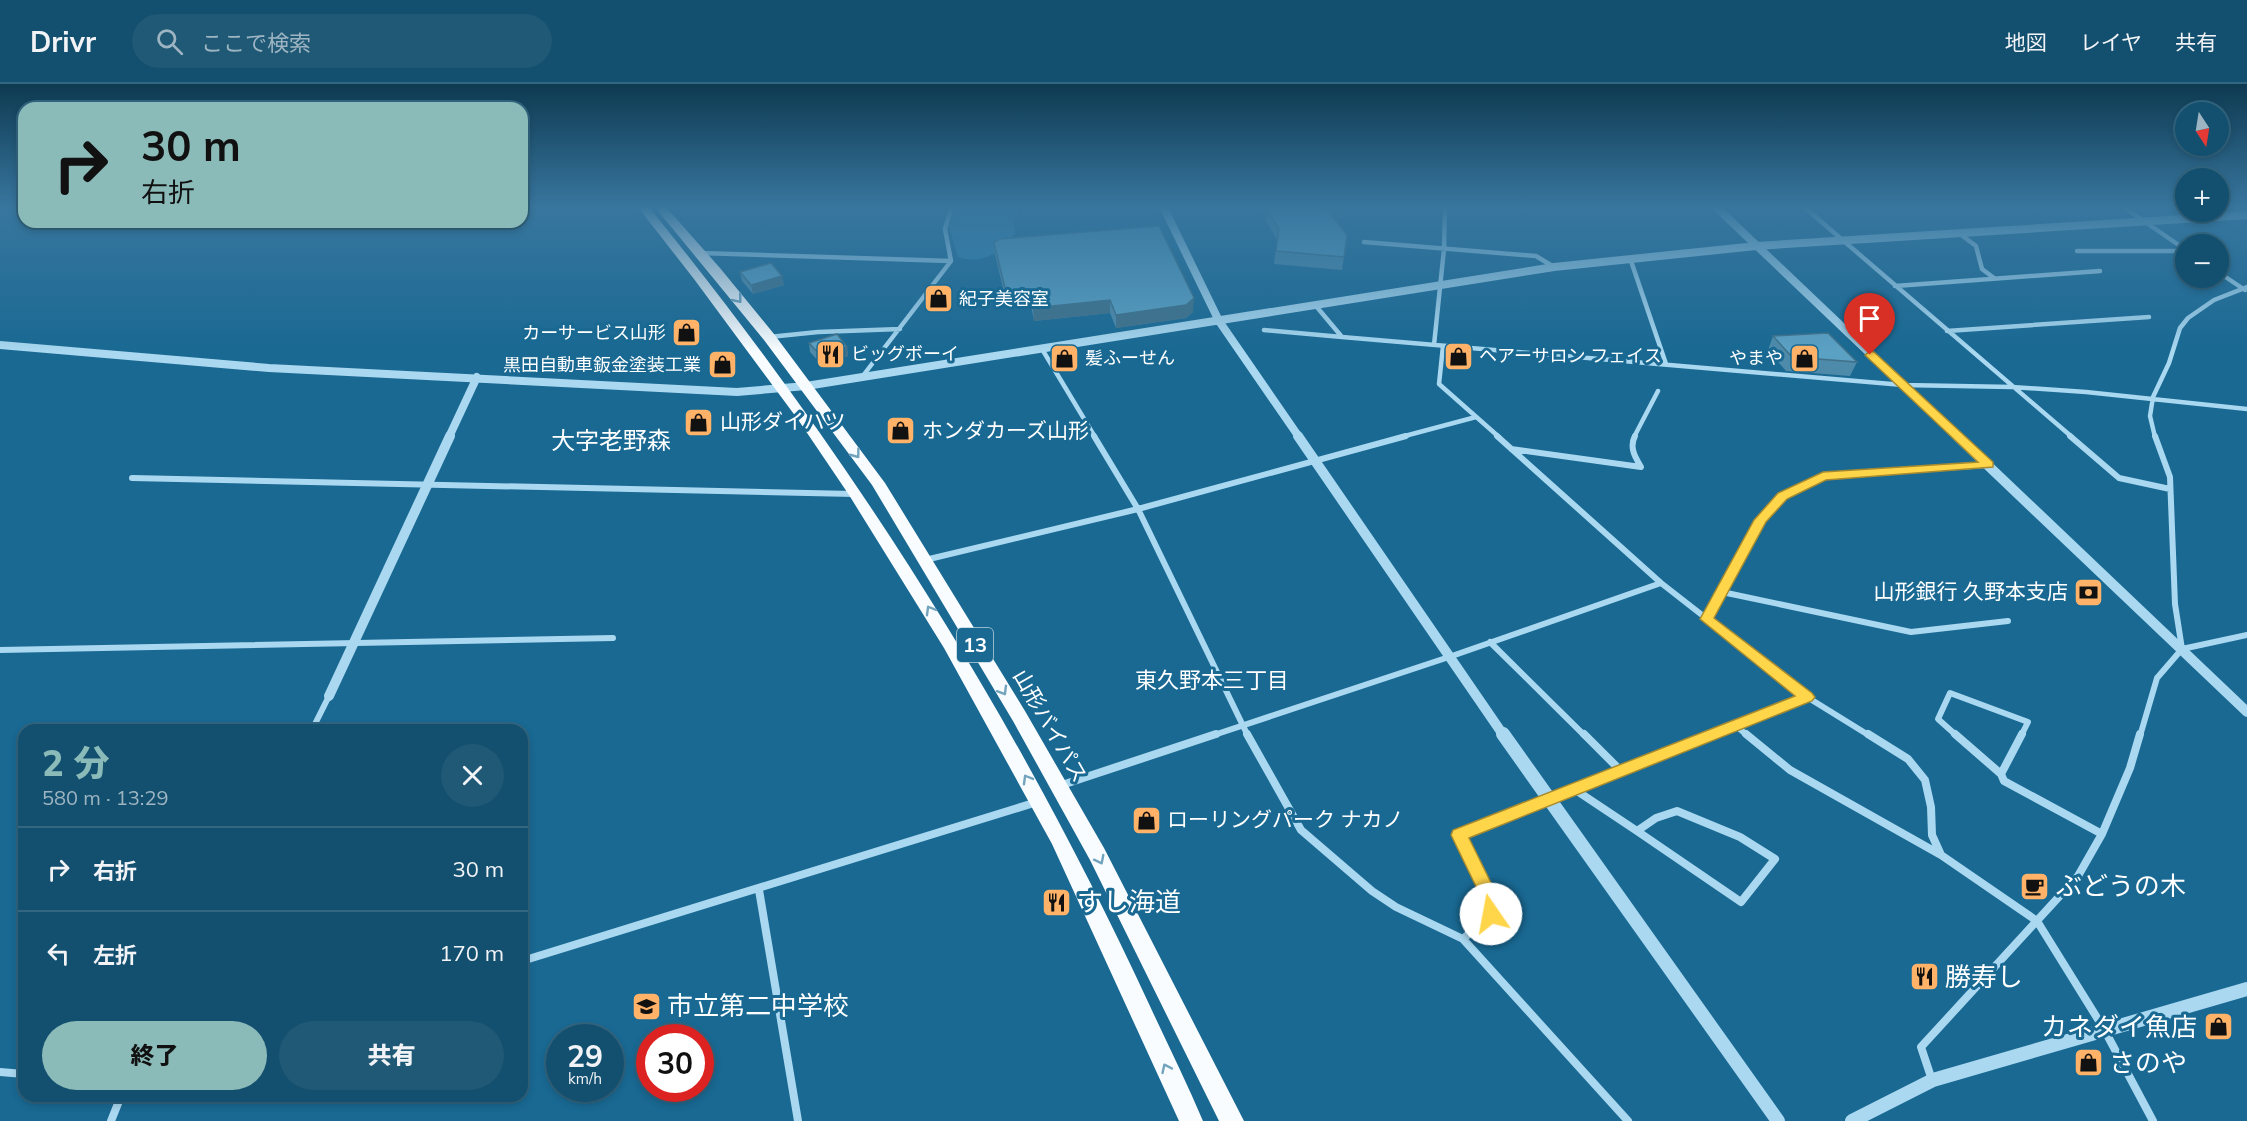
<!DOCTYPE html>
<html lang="ja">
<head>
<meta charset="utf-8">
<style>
	body { margin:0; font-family:Mulish,"Noto Sans JP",sans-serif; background:#205976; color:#f1f3f6; height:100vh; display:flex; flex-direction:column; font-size:22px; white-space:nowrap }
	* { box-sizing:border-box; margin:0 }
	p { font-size:20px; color:#9db5c2 }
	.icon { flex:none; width:33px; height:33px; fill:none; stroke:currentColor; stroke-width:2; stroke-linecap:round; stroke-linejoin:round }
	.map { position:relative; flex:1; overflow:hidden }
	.details { position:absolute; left:18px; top:640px; width:510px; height:378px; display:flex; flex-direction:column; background:#134f6e; border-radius:18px; box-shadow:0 3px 9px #0003,0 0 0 2px #326681 }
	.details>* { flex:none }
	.guide { position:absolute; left:18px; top:18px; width:510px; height:126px; border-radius:18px; box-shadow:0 3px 9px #0003,0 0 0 2px #326681; background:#8bbbb9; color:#111; overflow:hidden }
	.needle { width:39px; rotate:168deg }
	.fabs { position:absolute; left:2175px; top:18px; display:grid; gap:12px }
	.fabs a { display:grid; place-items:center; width:54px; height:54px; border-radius:50%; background:#134f6e; box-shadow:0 3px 9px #0003,0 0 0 2px #326681; font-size:30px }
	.speed { position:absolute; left:546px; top:940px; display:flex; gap:12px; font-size:30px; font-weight:700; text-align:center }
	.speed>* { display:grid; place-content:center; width:78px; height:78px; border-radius:50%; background:#134f6e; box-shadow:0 3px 9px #0003,0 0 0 2px #326681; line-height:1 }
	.speed small { font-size:15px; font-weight:400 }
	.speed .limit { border:9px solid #d22; background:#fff; color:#111 }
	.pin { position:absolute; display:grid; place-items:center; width:51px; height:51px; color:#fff; margin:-62px -26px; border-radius:50% 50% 50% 0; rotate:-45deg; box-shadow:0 0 6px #0007 }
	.pin .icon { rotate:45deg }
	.me { position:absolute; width:66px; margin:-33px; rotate:348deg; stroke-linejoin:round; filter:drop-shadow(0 0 4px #0008) }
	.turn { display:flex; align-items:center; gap:21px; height:126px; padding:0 24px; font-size:27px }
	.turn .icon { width:78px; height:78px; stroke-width:2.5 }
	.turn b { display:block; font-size:42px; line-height:51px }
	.round { display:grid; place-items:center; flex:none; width:63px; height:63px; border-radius:32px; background:#205976 }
	.overview { display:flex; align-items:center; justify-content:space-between; height:102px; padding:0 24px }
	h1 { font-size:36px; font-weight:800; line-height:45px; color:#8bbbb9 }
	.cta { display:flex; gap:12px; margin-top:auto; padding:12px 24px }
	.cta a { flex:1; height:69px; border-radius:36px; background:#8bbbb9; color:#111; font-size:24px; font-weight:800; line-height:69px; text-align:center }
	.cta a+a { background:#205976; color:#f1f3f6 }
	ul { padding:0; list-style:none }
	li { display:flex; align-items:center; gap:18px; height:84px; padding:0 24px; border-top:2px solid #326681 }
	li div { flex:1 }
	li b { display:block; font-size:22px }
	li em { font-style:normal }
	header { display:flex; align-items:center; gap:36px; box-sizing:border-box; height:84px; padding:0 30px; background:#134f6e; border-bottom:2px solid #326681 }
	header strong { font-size:28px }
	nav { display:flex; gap:33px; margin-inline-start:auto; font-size:21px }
	.search { width:420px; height:54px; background:#205976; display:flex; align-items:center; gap:15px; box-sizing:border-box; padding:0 21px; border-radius:33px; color:#9db5c2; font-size:22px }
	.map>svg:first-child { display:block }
</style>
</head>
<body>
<header>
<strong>Drivr</strong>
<div class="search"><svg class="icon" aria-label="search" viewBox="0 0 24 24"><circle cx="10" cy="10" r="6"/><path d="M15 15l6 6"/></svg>ここで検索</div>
<nav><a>地図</a><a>レイヤ</a><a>共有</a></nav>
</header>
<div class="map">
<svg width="2247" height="1037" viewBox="0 0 2247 1037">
	<rect width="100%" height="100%" fill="#196993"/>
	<path fill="#2c85b1" d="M956,122h61l1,10 -5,3 2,14c-13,20 -33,32 -57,24l-9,-30z"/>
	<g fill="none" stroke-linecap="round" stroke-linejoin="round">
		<path stroke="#a9d8f0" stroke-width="4.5" d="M1803,122l269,231
			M2122,122l64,44
			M1960,150l16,12 6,23 12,9
			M1364,158l172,14 18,11
			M2077,167h109
			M701,169l250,8
			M1630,174l36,106
			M2218,188l27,18
			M1895,202l205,-15
			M1316,222l26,31 561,48 109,2 74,5 161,17
			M1264,246l78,7
			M1947,247l202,-14
			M769,253l49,-5 82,-3
			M1434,261l10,-96 1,-43
			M1443,262l-4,38 60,53
			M1042,265l53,88
			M862,293l89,-116 -6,-32 7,-23
			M1401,353l75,-20
			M1634,353l24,-46
			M2155,353l-5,-21 3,-19 16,-34 11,-35 8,-10 26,-18 33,-13"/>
		<path stroke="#a9d8f0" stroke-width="6" d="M1094,352l44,73 110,227
			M1497,352l164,147 146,114 63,39
			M2070,352l49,42 51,11
			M1511,365l130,18c-6,-10 -12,-20 -6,-31
			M132,394l722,16
			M925,476l213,-51 268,-73
			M1722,508l189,40 97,-11
			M1707,535l54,-99 21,-24 14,-8 27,-12 165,-11
			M1490,558l95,94
			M2182,565l65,-14
			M0,566l613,-12
			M1735,641l13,11
			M312,646l17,-34
			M1211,652l238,-79 212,-74
			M1709,652l98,-39
			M1957,652l-19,-17 12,-26 78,29 -7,14
			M2140,652l17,-58 25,-29 -7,-45 -5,-127 -15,-41"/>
		<path stroke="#a9d8f0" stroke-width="8" d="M1247,650l54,96 71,61 24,16 67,32 165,182
			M1584,650l36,36
			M1746,650l44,36 151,85
			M1868,650l40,25 17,21 6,27 1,28 9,20 96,66 67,108 49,92
			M1955,650l46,40
			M2001,690l3,7 98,53
			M2001,690l21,-40
			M1059,702l157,-52
			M1574,705l63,42
			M1677,727l63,26 35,22 -34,43 -104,-71 19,-13z
			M759,806l39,231
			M1463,855l28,-25 2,-9 -34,-70 254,-101
			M522,877l515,-159
			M0,988l24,2
			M1932,996l-11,-33 157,-171 24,-42 28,-66 10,-34
			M111,1037l10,-25"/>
		<path stroke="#a9d8f0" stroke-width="8" d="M1163,122l56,115 80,116
			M1715,122l243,231
			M0,261l269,23 468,24 69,-6 748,-119 202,-21 491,-31
			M449,353l28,-60"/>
		<path stroke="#a9d8f0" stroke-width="10" d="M1298,352l206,300
			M1957,352l290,276
			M329,612l121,-260"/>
		<path stroke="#a9d8f0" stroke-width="14" d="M1503,650l275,387
			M1852,1037l81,-41 314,-91"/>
		<path fill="#f8fcff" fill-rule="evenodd" d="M637,122h11c201,247 367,508 501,798 18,39 37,77 54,117h-24l-127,-277 -108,-196 -95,-153 -50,-74 -105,-142z
			M654,122h11l55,62 54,66 111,149 140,228 79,137 140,273h-25l-129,-261 -77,-139 -141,-236 -108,-145z"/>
	</g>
	<path fill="#4e8aa9" d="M1260,122h83l-1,13h-7l12,16 -5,35 -68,-6 3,-24 -12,-21 1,-4z
		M994,159l199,69 -7,6 -70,10 -6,-15 -76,8 -3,-15 -23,3 -13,-54z
		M740,188l44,13 -31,9 -11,-13z
		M1773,252l84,26 -7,14 -64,-5 -18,-21z
		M809,259l38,4 1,9 -26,9 -12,-13z"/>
	<path fill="#407189" d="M1343,122l-1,13 -17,1 1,-12z
		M782,192l2,9 -31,9 -2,-9z
		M1030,209l1,13 -23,3 -1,-13z
		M1194,214l-1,14 -7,6 -70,10v-13z
		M1110,216v13l-76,8 -1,-13z
		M847,263l1,9 -26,9 -1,-9z"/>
	<path fill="#5ba1c4" stroke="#407189" stroke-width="1.5" d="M1269,122h71l-14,2 21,27 -3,22 -68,-6 3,-22 -13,-22z
		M1159,142l35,72 -8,7 -70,10 -6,-15 -77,8 -3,-15 -23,3 -13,-53 5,-4z
		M771,179l11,13 -31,9 -11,-13z
		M1828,249l29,29 -65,-5 -19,-21z
		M837,250l10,13 -26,9 -12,-13z"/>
	<defs><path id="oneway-chevron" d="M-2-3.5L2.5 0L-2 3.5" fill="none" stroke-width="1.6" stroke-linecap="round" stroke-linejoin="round" transform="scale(1.5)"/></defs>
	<g stroke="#72a4be">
		<use href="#oneway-chevron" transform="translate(738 215) rotate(51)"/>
		<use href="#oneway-chevron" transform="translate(856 370) rotate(53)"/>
		<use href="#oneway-chevron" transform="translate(930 526) rotate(-120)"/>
		<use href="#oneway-chevron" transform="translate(1003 607) rotate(59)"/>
		<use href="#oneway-chevron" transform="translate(1027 695) rotate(-120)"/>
		<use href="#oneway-chevron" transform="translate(1100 776) rotate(63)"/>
		<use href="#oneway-chevron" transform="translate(1166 984) rotate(-115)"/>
	</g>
	<linearGradient id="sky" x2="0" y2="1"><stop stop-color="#0e3a51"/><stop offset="0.46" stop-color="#38769e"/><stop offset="1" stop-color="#38769e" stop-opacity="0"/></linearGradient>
	<rect width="2247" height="268" fill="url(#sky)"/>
	<path fill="#ffd54a" stroke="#a68a30" stroke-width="1.5" d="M1870,267l4,1 119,110v5l-167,13 -39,19 -21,23 -52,96 98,75 3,4 -3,4 -343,137 33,67 -5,15 -6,2 -7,-2 -2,-6 3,-9 -34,-70 2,-5 342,-134 -95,-77 54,-99 24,-27 45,-21 155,-10 -111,-105 -2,-2z"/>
	<defs>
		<symbol id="shop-square" viewBox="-11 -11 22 22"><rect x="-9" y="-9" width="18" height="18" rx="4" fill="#ffb268" stroke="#196993"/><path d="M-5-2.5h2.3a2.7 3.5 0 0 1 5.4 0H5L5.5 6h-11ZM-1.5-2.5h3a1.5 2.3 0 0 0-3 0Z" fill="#111"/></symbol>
		<symbol id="restaurant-square" viewBox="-11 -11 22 22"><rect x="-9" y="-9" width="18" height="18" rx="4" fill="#ffb268" stroke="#196993"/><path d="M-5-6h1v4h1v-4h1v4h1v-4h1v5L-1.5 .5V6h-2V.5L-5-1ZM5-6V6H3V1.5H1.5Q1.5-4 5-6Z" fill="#111"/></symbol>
		<symbol id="bank-square" viewBox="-11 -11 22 22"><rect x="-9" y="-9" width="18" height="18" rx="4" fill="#ffb268" stroke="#196993"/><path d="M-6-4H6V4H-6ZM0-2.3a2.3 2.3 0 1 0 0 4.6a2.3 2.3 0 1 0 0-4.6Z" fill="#111"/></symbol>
		<symbol id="cafe-square" viewBox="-11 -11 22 22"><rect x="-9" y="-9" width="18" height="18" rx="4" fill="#ffb268" stroke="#196993"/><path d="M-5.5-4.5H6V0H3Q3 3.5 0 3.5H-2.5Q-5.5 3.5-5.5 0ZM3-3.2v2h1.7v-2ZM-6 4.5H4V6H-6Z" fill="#111"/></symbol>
		<symbol id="school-square" viewBox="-11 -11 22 22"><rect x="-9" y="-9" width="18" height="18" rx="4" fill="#ffb268" stroke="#196993"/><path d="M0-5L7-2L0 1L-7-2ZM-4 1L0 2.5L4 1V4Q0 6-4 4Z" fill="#111"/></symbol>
	</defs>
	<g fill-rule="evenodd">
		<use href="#shop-square" x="922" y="198" width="33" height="33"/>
		<use href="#shop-square" x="670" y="232" width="33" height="33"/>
		<use href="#restaurant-square" x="814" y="254" width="33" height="33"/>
		<use href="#shop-square" x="1442" y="256" width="33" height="33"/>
		<use href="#shop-square" x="1048" y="258" width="33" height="33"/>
		<use href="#shop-square" x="1788" y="258" width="33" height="33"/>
		<use href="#shop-square" x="706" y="264" width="33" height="33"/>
		<use href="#shop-square" x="682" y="322" width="33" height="33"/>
		<use href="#shop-square" x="884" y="330" width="33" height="33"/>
		<use href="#bank-square" x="2072" y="492" width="33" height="33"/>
		<use href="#shop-square" x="1130" y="720" width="33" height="33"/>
		<use href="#cafe-square" x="2018" y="786" width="33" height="33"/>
		<use href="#restaurant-square" x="1040" y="802" width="33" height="33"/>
		<use href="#restaurant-square" x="1908" y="876" width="33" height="33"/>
		<use href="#school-square" x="630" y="906" width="33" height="33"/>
		<use href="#shop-square" x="2202" y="926" width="33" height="33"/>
		<use href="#shop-square" x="2072" y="962" width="33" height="33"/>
	</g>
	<g text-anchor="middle" stroke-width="6" stroke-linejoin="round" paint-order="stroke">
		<g font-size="18" fill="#fff" stroke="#196993" text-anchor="start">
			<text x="959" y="221">紀子美容室</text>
			<text x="666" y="255" text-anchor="end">カーサービス山形</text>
			<text x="851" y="276">ビッグボーイ</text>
			<text x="1479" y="278">ヘアーサロン フェイス</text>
			<text x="1085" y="280">髪ふーせん</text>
			<text x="1783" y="280" text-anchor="end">やまや</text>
			<text x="701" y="287" text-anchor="end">黒田自動車鈑金塗装工業</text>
		</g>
		<rect fill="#196993" stroke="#bad2df" stroke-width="1.5" x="957" y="544" width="36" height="34" rx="4.5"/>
		<g font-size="20" font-weight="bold" fill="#fff">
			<text x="975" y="568">13</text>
		</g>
		<g font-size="21" fill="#fff" stroke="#196993" text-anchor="start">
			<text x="720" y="345">山形ダイハツ</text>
			<text x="922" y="354">ホンダカーズ山形</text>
			<text x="2068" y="515" text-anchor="end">山形銀行 久野本支店</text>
			<text x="1167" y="743">ローリングパーク ナカノ</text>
		</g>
		<g font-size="21" fill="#fff" stroke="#196993">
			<text transform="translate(1050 642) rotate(60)" y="7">山形バイパス</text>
		</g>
		<g font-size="22" fill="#fff" stroke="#196993">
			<text x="1212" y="604">東久野本三丁目</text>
		</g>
		<g font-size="24" fill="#fff" stroke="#196993">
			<text x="611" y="365">大字老野森</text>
		</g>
		<g font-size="26" fill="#fff" stroke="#196993" text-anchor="start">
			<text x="2056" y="811">ぶどうの木</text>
			<text x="1077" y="827">すし海道</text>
			<text x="1945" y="902">勝寿し</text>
			<text x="667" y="931">市立第二中学校</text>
			<text x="2197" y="952" text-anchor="end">カネダイ魚店</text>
			<text x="2109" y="988">さのや</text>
		</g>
	</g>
</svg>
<div class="fabs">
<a><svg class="needle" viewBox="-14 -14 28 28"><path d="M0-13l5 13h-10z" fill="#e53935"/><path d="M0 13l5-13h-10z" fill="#9db5c2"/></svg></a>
<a>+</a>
<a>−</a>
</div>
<div class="speed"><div>29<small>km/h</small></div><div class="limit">30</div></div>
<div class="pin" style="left:1870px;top:271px;background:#d93025"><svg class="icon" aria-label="arrive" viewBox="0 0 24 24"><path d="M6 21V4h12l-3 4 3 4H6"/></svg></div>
<svg class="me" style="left:1491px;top:830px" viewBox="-20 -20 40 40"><circle r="19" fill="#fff"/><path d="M0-13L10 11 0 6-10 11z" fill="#ffd54a"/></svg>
<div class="guide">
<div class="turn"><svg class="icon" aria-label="right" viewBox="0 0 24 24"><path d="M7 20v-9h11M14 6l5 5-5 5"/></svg><div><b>30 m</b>右折</div></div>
</div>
<section class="details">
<div class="overview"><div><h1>2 分</h1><p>580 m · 13:29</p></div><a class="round"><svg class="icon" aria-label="close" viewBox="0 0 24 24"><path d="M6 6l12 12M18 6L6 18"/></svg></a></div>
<ul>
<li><svg class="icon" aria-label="right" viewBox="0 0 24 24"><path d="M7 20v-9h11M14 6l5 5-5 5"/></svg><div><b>右折</b></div><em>30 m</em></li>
<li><svg class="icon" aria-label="left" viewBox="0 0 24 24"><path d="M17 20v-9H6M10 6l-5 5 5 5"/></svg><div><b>左折</b></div><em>170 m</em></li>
</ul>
<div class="cta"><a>終了</a><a>共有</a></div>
</section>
</div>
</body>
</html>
